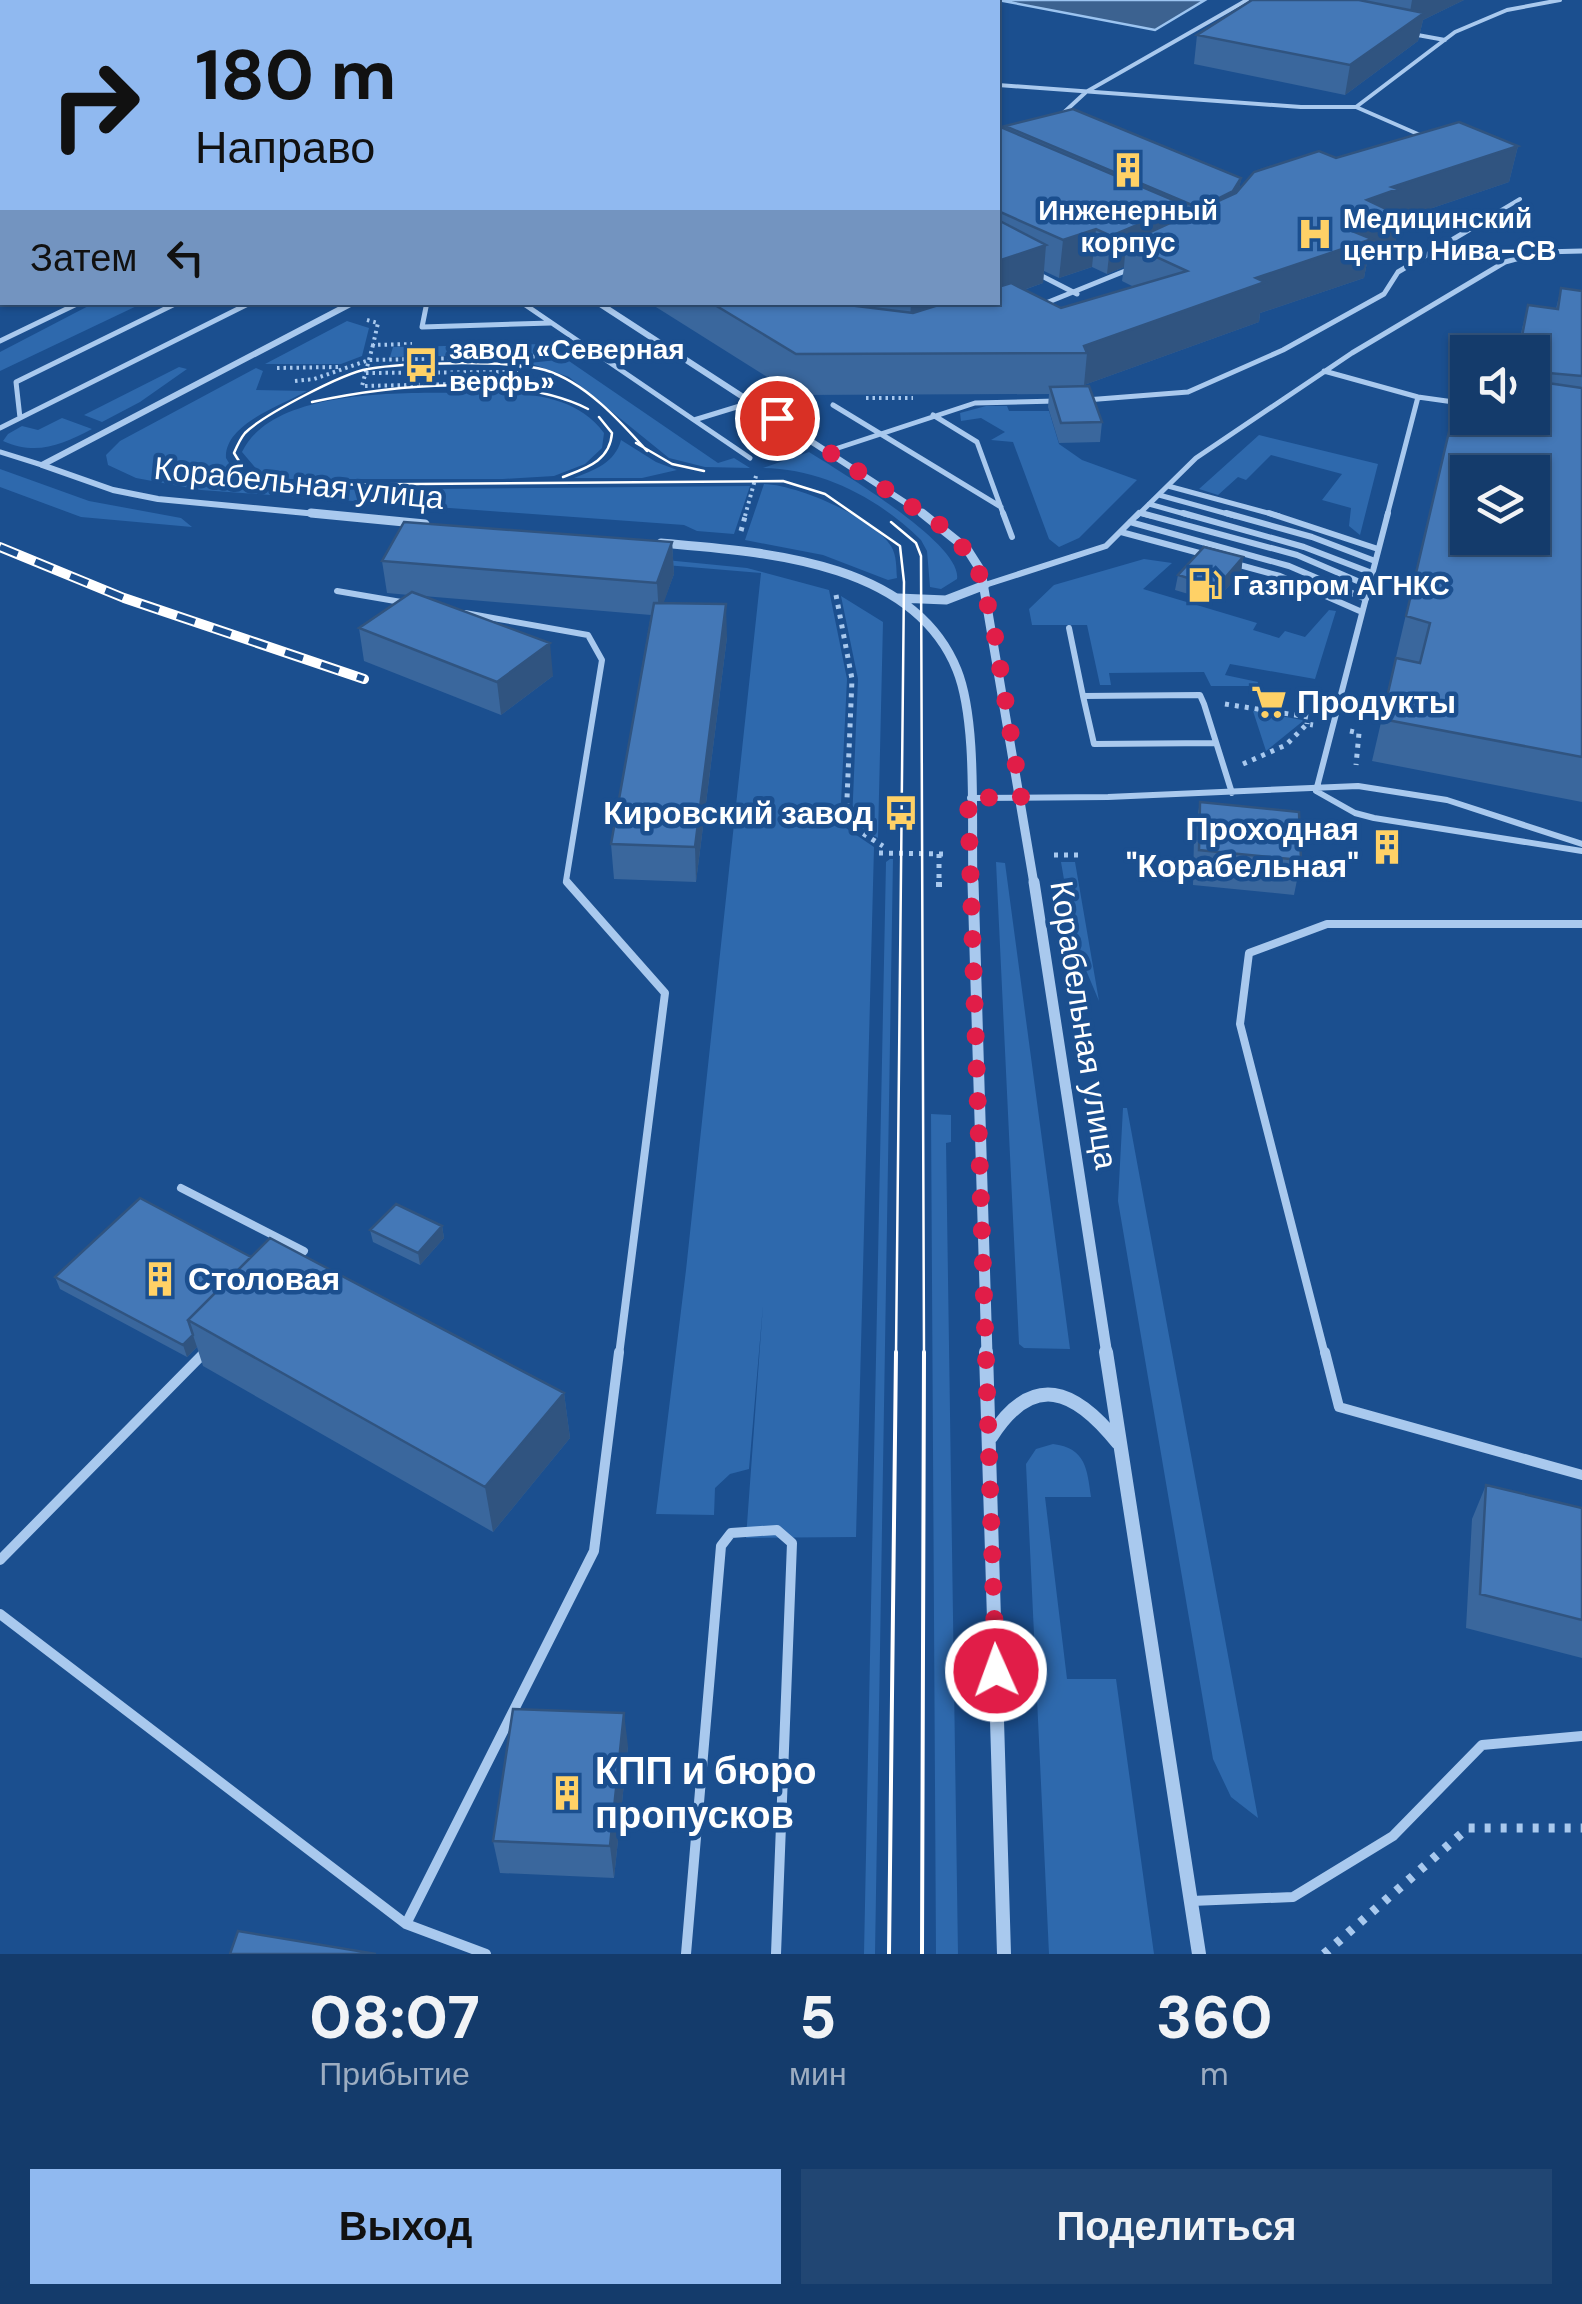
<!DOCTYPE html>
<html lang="ru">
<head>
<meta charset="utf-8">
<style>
	body { margin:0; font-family:"DM Sans",sans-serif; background:#214673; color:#f1f3f6; height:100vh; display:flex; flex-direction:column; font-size:38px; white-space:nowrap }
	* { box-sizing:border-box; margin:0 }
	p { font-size:32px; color:#9dadc1 }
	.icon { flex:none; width:55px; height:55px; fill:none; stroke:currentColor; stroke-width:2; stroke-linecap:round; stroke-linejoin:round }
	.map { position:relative; height:1954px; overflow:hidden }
	.details { display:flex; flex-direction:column; background:#143b6b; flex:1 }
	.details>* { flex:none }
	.banner { position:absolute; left:0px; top:0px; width:1000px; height:305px; box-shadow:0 2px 8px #0004,0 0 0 2px #33557e; background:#90b9f0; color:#111; overflow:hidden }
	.tools { position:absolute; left:1450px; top:335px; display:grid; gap:20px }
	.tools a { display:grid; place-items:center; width:100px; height:100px; border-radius:0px; background:#143b6b; box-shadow:0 2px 8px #0004,0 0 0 2px #33557e; font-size:50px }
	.pin { position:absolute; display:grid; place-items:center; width:85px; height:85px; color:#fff; margin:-42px; border:5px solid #fff; border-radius:50%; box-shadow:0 2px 10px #0007 }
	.me { position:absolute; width:110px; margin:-55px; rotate:358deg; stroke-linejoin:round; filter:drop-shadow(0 0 8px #0008) }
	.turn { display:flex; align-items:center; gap:35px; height:210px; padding:0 30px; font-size:45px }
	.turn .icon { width:130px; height:130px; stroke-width:2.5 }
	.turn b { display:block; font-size:70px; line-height:85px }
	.then { display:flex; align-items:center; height:95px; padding:0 30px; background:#0003; gap:20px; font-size:38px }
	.eta { display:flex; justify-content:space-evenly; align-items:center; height:170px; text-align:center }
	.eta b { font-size:60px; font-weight:800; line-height:70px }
	.cta { display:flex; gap:20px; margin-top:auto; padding:20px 30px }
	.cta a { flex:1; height:115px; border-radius:0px; background:#90b9f0; color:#111; font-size:40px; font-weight:800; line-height:115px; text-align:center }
	.cta a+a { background:#214673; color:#f1f3f6 }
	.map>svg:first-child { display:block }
</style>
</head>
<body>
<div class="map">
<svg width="1582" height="1954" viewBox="0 0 1582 1954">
	<rect width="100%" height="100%" fill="#1b4f8f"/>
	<path fill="#2e69ad" d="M96,302l47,1 -143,68v-19z
		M347,321l22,7 -7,28 -21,8h-76z
		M544,344l-1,10 -153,3 3,-10z
		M566,359l152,104 16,-5 16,10 -45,-1 -36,-9 -100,-81 -40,-14z
		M179,367l8,2 -47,33 -38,20 -18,-7z
		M256,368l7,3 -7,19 51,1c-25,14 -83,33 -81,67 18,33 64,31 97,32l427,-4 -16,48 -37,-3 -13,-6 -483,-35 -65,-12 -28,-13 -2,-10 14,-14z
		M499,393c39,1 80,6 105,40l-2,15 -17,16 -31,12 -51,3h-222l-22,-7 -17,-20c34,-71 189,-58 257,-59z
		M986,406h21l2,5h40l10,33 23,16 55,20 -58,58 -20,9 -10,-8 -36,-97 -22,-2 14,-8 -24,-14 -20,3 -1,-8z
		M62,418l30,11c-31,16 -55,27 -89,12l5,-7 14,-8 16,4z
		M1259,435l119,29 -18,71 -11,-9 2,-18 -29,-8 20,-26 -71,-19 -25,25 -8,-3 -20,18 -19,-6z
		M621,440l35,22 21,8 -35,8h-68c20,-8 41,-15 47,-38z
		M809,452c30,19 154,92 148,127l-16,10 -11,-2 -3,-36 -6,-11c-43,-42 -98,-71 -158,-72z
		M0,469l89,32 92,17 11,9 -111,-10 -81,-30z
		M764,484c34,1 108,33 127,62 6,10 5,21 6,32l-9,2 -65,-25 -78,-15z
		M564,550l183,18 82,22 18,89 -7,145 34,23 -18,690 -110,1 17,-233 -14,164 -19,5 -15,14 -1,27 -58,-1 30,-244 75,-697 -215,-18z
		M1144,559l28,4 -29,26 114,34 -4,7 26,8 6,-7 20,6 24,-27 7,1 -21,68 -85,-15 -5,11 33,7 -1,4h-46l-7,-14 -95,1 2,12h-11l-13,-60h-55l-3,-16 25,-24z
		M841,596l42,26 -5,216 -26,-16 6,-143z
		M1253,711l49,9 1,1 -37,30z
		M890,859h3l-18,1095h-11l22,-1092z
		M996,862l9,1 65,486 -46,-1 -5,-4z
		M1061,862h14l24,139 -24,-57z
		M1123,1108h4l131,710 -27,-21 -18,-38 -95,-558z
		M931,1114l20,1v27l-5,1 12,811h-22z
		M1053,1444c33,4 34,25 38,53h-46l22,182h49l38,275h-105l-23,-490 10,-15z"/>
	<path fill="#3c6290" stroke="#9cc4f0" stroke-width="2.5" d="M998,0h207l-50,30z"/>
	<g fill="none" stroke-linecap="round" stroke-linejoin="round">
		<path stroke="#a9c9ee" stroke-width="4" stroke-dasharray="2.5 4" stroke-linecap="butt" d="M516,0l14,2
			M595,2l5,-2
			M275,302l28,2
			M367,320l11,3 -5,22 39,-1
			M373,345l-11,41 147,-3 17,-26
			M277,368l62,-1
			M366,373l149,-1
			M295,381l19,-2 55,-19 190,-4
			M866,398h47
			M745,516l11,-40"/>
		<path stroke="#a9c9ee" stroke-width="5" stroke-dasharray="4 6" stroke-linecap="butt" d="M741,531l5,-18
			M836,595l16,84 -6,144 37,23
			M1225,704l83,13 -1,7
			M1350,731l9,2 -3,32
			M1243,764l43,-19 21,-21 6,1
			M879,853l68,1
			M939,854v30
			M1054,855h29"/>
		<path stroke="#a9c9ee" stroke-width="6" stroke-dasharray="5 8" stroke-linecap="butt" d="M939,882v13"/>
		<path stroke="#a9c9ee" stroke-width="9" stroke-dasharray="6 10" stroke-linecap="butt" d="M1324,1954l144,-126h114"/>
		<path stroke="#a9c9ee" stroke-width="4" d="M325,0l13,2
			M917,0l13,2
			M1412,34l33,6
			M998,85l303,22h55l99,-75 52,-22 53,-10
			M1356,107l71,31
			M1060,116l26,-24 161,-92
			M1473,227l47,-28"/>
		<path stroke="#a9c9ee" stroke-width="5" d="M1036,273l41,21
			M427,302l-5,25 129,-4
			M521,302l173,118
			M1041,305l89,-36
			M0,341l81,-39
			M1324,371l94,26 50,7
			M1086,400l102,-8 95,-42 101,-56 14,-22 79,-47
			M833,405l168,102
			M933,415l44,27 27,74
			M20,418l-4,-36 163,-80
			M0,428l252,-126
			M829,451l146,-48 82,-2
			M0,452l42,13
			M750,458l-56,-38 59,-18
			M1168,486l111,30
			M1159,495l76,21
			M1149,504l43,12
			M1140,513l11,3
			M1137,516l59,-58 156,-105 153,-91 37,-10 40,-1
			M1387,516l31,-119"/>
		<path stroke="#a9c9ee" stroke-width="6" d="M1003,513l9,24
			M1141,513l156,42 72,31
			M1183,513l121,34 68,26
			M1226,513l86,24 63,24
			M1269,513l109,36
			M1130,522l159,44 77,33
			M1121,532l82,22
			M1236,564l44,12 82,36
			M985,585l121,-39 33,-33
			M337,591l70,12
			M465,613l123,22 14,25 -36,221 3,3
			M1069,628l14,68
			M1216,743l-122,1 -11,-48 117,-1 4,9 28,89
			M1316,791l72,-278
			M1316,791l39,22 19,5 208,33
			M970,798l138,-1 250,-11 89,14 135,44"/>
		<path stroke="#a9c9ee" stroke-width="8" d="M567,882l98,111 -46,362
			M181,1188l123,63 -9,9
			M202,1355l3,-3
			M1325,1355l-85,-331 9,-71 78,-29h255"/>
		<path stroke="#a9c9ee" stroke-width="10" d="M1325,1352l14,55 243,68
			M0,1560l205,-208
			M0,1614l406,310 80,30
			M1191,1901l102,-4 100,-61 89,-91 100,-9
			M406,1924l188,-373 25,-199
			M686,1954l35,-408 10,-13 46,-3 15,13 -16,411"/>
		<path stroke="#a9c9ee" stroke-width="6" d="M597,302l329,214
			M338,516l-180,-17 -45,-9 -71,-25 312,-163"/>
		<path stroke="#a9c9ee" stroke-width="9" d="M311,513l114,11
			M922,513l45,36 14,22 53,313
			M661,543c101,9 252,17 296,127 21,52 14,156 16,214
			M898,598l48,2 39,-15"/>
		<path stroke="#a9c9ee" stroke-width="11" d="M973,882l14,473
			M1034,882l73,473"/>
		<path stroke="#a9c9ee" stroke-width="14" d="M986,1352l18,602
			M1106,1352l93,602
			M991,1437c42,-66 84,-48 127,6"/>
		<path stroke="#fff" stroke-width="2.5" d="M312,402c79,-17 202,-30 276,7
			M636,443l36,21 32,7
			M647,451c-27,-30 -62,-69 -102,-81 -34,-10 -140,-8 -177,-1 -25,4 -105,46 -123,64 -5,6 -8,13 -11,20l11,18 49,14 489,-4 42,13 75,52 4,36 -8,773
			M563,477c23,-9 47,-16 49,-44l-13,-16
			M891,522l25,21 5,13 3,799"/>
		<path stroke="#fff" stroke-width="4" d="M889,1954l7,-602
			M922,1954l2,-602"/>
		<defs>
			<path id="rail" d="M0,547l124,51 240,81"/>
		</defs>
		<use href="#rail" stroke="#fff" stroke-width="10"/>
		<use href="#rail" stroke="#1b4f8f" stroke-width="6" stroke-dasharray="19" stroke-linecap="butt"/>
	</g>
	<path fill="#3a679d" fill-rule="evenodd" d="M383,0h83l-6,2h-64z
		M1252,0h212l-41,20 -5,21 -73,54 -151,-31 3,-29z
		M998,124l7,4v-2l236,52 -2,12 97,-32 182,-12 -9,36 -109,37 -7,35 -26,8 -3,16 -104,35 -1,9 -175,63 18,37 -2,20 -41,1 -11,-36 1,-13 -253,1 -148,-93h350zM1092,267l15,7 17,-7 -2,14 12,6 -73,21 -37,-18 19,-7 1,-12 15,7z
		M1561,288l21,3v511l-210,-41 24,-103 10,2 -10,-3 65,-277 71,38v-66h-15l2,-11 9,-36 28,4z
		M672,542l2,32 -11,29 64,34 -31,245 -82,-3 -3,-35 40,-229 -228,-19 130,80 -52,39 -137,-54 -5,-33 50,-33 -22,-2 -5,-32z
		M1243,557l-2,15 -26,30 -40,-12 3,-15z
		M1200,802l101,58 -7,35 -101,-10 1,-49z
		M442,1226l2,12 -24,27 -47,-23 -3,-12z
		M251,1257l313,136 6,45 -77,94 -290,-166 -6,-19 -10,10 -127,-68 -5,-12z
		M1486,1485l96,23v150l-116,-30 6,-109z
		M628,1746l-14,132 -114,-5 -7,-32z"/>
	<path fill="#305480" d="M117,0h77l-6,2h-70z
		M440,0h26l-6,2h-20z
		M1412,0h52l-41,20 -5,21 -73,54 5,-30 58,-41z
		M2,96v35l-2,1v-35z
		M1518,146l-9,36 -109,37 -7,35 -26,8 -3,16 -104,35 -1,9 -175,63 3,-32 -3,-7 172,-68 96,-47 15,-31 25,-13z
		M1241,178l-4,27 -41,30 3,-27z
		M1185,205l-5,37 -54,1 -2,24 -17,7 4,-38z
		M1096,229l-4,38 -33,11 4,-38z
		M1046,245l-3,38 -45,16v-38z
		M2,265v37h4l-6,3v-39z
		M911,302h83l-85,39z
		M672,542l2,32 -15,42 -2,-33z
		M1243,557l-2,15 -26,30 2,-15z
		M726,604l1,33 -31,245 -1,-35z
		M550,643l3,33 -52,39 -4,-33z
		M442,1226l2,12 -24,27 -2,-12z
		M193,1335l4,12 -10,10 -4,-12z
		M564,1393l6,45 -77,94 -8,-45z
		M624,1713l4,33 -14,132 -4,-32z"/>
	<path fill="#4478b7" stroke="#305480" stroke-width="2.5" fill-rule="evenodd" d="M0,0h126l10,2h-134v94l-2,1z
		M1252,0h107l65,13 -74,52 -153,-30z
		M1073,109l168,69 -8,13 -34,17 -194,-82z
		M1459,122l59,24 -126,41 6,2 -31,11 34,16 -49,15 20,8 -116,39 9,4 -181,64 3,7 -291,1 -86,-52h114l89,11 35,-11h50v-15l13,-4 50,25 126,-37 -61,-28 110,-50 18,-21 65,-21 17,7z
		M998,124v2l187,79 -74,31 -15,-7 -33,11 -65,-29z
		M0,208l2,1v56l-2,1z
		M998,220l48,25 -48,16z
		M1561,288l21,3v85l-44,-4 -2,5 5,5 41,6v369l-200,-38 14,-61 24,5 10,-40 -24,-7 55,-236 7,1v37h64v-66h-13l9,-47 30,4zM1468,472h64v66h-64z
		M1089,386l13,36 -41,1 -11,-36z
		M404,522l268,20 -15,41 -275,-22z
		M1204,547l39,10 -26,30 -39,-12z
		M412,592l138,51 -53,39 -138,-54z
		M654,603l72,1 -31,243 -84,-3z
		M1200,802l99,10 2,48 -102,-10z
		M140,1198l111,59 -63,63 5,15 -10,10 -128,-68z
		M396,1204l46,22 -24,27 -48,-23z
		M270,1238l294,155 -79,94 -297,-167z
		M1486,1485l96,23v112l-102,-26z
		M513,1709l111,4 -14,133 -117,-5z
		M238,1931l138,23h-146z"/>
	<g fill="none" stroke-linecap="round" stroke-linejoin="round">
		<path stroke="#e11d48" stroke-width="18" stroke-dasharray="0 32.4" d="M777,418l169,111 30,33 17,62 28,173 -53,1 28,873"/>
	</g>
	<defs>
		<symbol id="building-bare" viewBox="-9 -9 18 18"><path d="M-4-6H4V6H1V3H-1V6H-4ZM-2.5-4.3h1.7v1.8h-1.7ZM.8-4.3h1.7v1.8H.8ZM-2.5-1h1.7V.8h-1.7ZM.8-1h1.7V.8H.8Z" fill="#ffd166" stroke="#1b4f8f" stroke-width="2.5" paint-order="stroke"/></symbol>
		<symbol id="hospital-bare" viewBox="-9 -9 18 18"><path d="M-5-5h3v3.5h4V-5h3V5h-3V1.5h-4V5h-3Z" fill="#ffd166" stroke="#1b4f8f" stroke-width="2.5" paint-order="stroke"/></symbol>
		<symbol id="bus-bare" viewBox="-9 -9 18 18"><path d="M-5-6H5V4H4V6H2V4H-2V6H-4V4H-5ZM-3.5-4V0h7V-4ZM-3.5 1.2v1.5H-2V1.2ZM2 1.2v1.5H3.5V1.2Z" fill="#ffd166" stroke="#1b4f8f" stroke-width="2.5" paint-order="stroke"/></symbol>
		<symbol id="fuel-bare" viewBox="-9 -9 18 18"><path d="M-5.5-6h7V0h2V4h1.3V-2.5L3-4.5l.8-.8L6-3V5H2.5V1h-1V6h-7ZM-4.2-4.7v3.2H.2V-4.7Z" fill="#ffd166" stroke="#1b4f8f" stroke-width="2.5" paint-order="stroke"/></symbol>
		<symbol id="supermarket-bare" viewBox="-9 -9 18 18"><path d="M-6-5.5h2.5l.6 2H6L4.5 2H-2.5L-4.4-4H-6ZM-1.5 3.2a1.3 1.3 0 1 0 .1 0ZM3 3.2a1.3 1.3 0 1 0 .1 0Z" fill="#ffd166" stroke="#1b4f8f" stroke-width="2.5" paint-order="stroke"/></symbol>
	</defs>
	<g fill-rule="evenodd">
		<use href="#building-bare" x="1103" y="145" width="50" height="50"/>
		<use href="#hospital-bare" x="1290" y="209" width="50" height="50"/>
		<use href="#bus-bare" x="396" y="340" width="50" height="50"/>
		<use href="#fuel-bare" x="1180" y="560" width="50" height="50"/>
		<use href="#supermarket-bare" x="1244" y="677" width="50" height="50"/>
		<use href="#bus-bare" x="876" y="788" width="50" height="50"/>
		<use href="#building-bare" x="1362" y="822" width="50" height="50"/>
		<use href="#building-bare" x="135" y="1254" width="50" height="50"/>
		<use href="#building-bare" x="542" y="1768" width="50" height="50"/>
	</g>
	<g text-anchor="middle" stroke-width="9" stroke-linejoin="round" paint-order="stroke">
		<g font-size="28" font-weight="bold" fill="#fff" stroke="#1b4f8f" text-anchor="start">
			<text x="1128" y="220" text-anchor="middle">Инженерный<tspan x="1128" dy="32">корпус</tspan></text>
			<text x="1343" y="228">Медицинский<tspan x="1343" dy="32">центр Нива-СВ</tspan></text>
			<text x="449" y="359">завод «Северная<tspan x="449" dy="32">верфь»</tspan></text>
			<text x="1233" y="595">Газпром АГНКС</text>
		</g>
		<g font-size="32" fill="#fff" stroke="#1b4f8f">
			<text transform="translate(299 483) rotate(6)" y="11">Корабельная улица</text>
			<text transform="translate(1084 1025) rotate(81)" y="11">Корабельная улица</text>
		</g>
		<g font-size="32" font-weight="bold" fill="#fff" stroke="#1b4f8f" text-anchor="start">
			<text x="1297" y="713">Продукты</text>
			<text x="873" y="824" text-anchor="end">Кировский завод</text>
			<text x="1359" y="840" text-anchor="end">Проходная<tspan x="1359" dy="37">"Корабельная"</tspan></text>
			<text x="188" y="1290">Столовая</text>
		</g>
		<g font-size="38" font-weight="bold" fill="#fff" stroke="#1b4f8f" text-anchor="start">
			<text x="595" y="1784">КПП и бюро<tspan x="595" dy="44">пропусков</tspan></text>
		</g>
	</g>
</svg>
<div class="tools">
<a><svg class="icon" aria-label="sound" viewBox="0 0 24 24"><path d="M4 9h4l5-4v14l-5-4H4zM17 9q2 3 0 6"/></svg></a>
<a><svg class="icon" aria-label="layers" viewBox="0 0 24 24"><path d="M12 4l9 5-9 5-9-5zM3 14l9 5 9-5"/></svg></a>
</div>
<div class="pin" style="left:777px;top:418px;background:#d93025"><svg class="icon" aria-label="arrive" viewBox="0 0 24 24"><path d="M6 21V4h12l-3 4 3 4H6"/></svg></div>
<svg class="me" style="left:996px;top:1671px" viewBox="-20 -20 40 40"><circle r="17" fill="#e11d48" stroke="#fff" stroke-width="3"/><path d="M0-11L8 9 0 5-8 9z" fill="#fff"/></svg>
<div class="banner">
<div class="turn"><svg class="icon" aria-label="right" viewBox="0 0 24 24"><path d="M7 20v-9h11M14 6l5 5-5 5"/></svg><div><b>180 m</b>Направо</div></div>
<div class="then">Затем<svg class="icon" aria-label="left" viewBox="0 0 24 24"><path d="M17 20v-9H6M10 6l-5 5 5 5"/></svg></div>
</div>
</div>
<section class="details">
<div class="eta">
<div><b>08:07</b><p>Прибытие</p></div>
<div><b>5</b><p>мин</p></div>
<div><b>360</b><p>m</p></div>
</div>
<div class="cta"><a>Выход</a><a>Поделиться</a></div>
</section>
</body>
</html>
